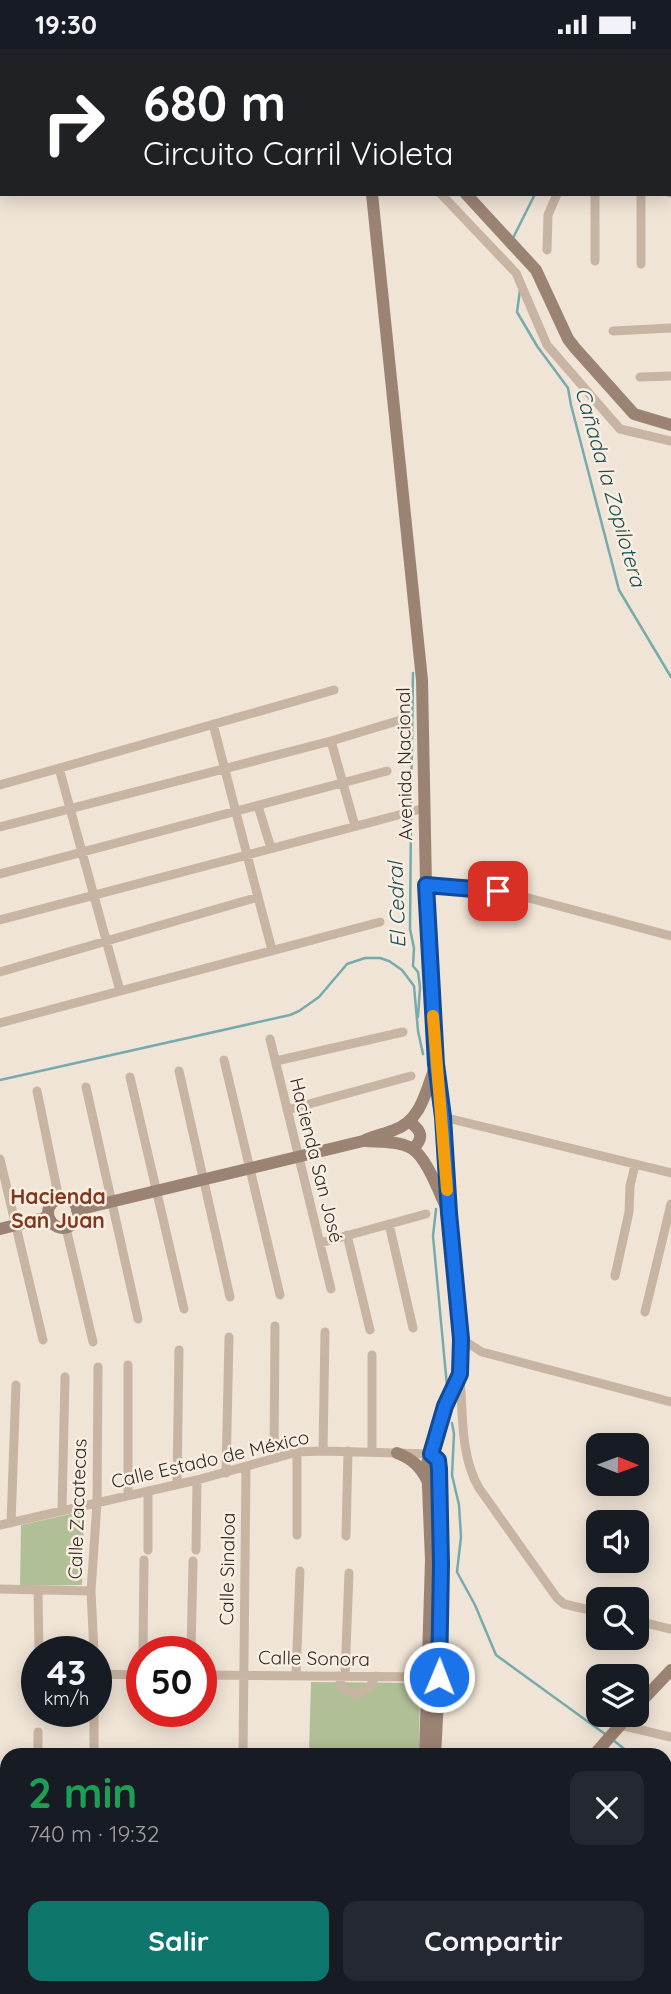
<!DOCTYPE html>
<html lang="es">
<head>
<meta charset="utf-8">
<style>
	body { margin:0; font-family:Quicksand,sans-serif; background:#242831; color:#f1f3f6; height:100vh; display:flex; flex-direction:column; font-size:26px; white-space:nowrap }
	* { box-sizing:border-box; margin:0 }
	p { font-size:23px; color:#9ea1a6 }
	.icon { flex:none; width:38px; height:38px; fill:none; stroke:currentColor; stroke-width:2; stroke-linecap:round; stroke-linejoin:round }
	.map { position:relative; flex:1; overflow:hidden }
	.side { position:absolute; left:0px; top:1699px; width:672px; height:247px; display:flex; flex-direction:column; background:#171b24; border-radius:21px 21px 0 0; box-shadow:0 4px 18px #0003 }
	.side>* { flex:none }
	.top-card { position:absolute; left:0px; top:0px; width:672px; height:147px; box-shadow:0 4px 18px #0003; background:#202124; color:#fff; overflow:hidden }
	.needle { width:46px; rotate:91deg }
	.buttons { position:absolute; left:586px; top:1384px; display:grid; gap:14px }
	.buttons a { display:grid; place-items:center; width:63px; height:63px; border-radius:14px; background:#171b24; box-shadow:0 4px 18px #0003; font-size:35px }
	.speed { position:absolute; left:21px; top:1587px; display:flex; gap:14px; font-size:35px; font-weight:700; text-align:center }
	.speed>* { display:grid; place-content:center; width:91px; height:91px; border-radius:50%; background:#171b24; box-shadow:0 4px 18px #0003; line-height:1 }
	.speed small { font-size:18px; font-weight:400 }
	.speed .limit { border:10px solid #d22; background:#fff; color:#111 }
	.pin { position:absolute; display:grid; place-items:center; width:60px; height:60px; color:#fff; margin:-30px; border-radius:14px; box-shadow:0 4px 10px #0006 }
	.me { position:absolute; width:77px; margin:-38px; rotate:1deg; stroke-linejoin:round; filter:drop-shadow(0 0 5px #0008) }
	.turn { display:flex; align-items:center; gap:24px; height:147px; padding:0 28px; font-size:32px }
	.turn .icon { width:91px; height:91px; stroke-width:2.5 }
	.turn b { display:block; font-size:49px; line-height:60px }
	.round { display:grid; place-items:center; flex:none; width:74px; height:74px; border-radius:14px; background:#242831 }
	.head { display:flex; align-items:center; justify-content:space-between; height:119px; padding:0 28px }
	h1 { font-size:42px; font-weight:700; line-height:52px; color:#1e9e55 }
	.primary-button { display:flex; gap:14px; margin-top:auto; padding:14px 28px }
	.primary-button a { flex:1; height:80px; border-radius:14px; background:#0f766e; color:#fff; font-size:28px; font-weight:700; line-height:80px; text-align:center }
	.primary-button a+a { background:#242831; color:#f1f3f6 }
	.status { display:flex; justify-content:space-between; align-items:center; height:49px; padding:0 35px; background:#171b24; direction:ltr }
	.status svg { height:19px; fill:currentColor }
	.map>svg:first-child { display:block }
</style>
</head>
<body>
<div class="status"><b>19:30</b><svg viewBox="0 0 49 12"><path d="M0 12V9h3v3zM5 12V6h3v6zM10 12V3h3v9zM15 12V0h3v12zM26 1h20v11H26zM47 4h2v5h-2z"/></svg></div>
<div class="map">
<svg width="671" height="1945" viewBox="0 0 671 1945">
	<rect width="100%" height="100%" fill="#f0e4d6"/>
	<path fill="#b1bf97" d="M84,1462l-2,74 -62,1 1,-61z
		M311,1633l109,1 -1,72h-172v-5l62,1z"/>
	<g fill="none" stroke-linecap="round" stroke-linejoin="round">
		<path stroke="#76aaad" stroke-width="2.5" d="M604,2l1,-2
			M513,189l22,-44
			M520,241l-3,22 20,34 31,42 3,17 48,185 52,87
			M411,756l2,-132
			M411,769l-1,111 4,19 -1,18 5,6 2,15 -2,30
			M0,1031l290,-65 9,-4 20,-14 28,-33 18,-6h15l9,3 13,9 12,16 4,45 5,23
			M436,1160l-3,27 14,150
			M452,1374l2,11 -2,41 7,30 2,32 -4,35 18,33 21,50 109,79
			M613,1691l19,15
			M665,1732l6,5"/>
		<path stroke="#c8b4a3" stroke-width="9" d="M670,99l1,-3
			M670,144h1
			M441,145l75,79 31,72 73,84 51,12
			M547,201l1,-35 9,-21
			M595,212v-67
			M641,215v-70
			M613,282l58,-3
			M640,328l31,-1
			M213,675l45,173
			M331,692l24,85
			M59,719l61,223
			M0,736l334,-95
			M258,757l13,42
			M0,778l331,-86 73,-22
			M0,825l387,-103
			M426,836l72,6 27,6 146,39
			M0,871l425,-112
			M0,923l258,-75 14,53
			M0,974l380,-101
			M270,990l61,250
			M224,1011l56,235
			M276,1012l127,-29
			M179,1022l51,226
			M130,1028l54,232
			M86,1038l52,232
			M37,1042l22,108
			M287,1061l124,-34
			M443,1068l228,56
			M0,1110l43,181
			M389,1175l24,104
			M66,1179l27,114
			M347,1186l23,95
			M320,1194l106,-29
			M615,1227l14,-64 1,-26 5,-21
			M645,1263l26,-108
			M461,1290l21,13 189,50
			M128,1316v130
			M460,1327c3,36 0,80 19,112l78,110 7,6 34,8
			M323,1402l2,-119
			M372,1403v-97
			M274,1409l1,-132
			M226,1424l3,-136
			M177,1435l2,-134
			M148,1442v59
			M62,1461l3,-133
			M11,1474l5,-138
			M0,1476l197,-45 100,-28 26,-1 108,3
			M297,1486v-83
			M346,1487l2,-85
			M196,1501l1,-70
			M0,1540l91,2
			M38,1541l1,62
			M637,1572l34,8
			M94,1603l-3,-61 6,-88 1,-136
			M143,1603l1,-92
			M191,1603l2,-91
			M96,1625l46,1
			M201,1626l230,2
			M296,1627l4,-105
			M339,1627l3,13 16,5 12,-8 6,-10
			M345,1627l4,-103
			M620,1676l51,12
			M38,1706v-23
			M94,1706v-44
			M243,1706l3,-287
			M0,1796h7
			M36,1945v-6
			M91,1945v-6
			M139,1945v-6
			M189,1945l1,-6
			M241,1945v-6
			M293,1945v-4
			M343,1945v-2
			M512,1945v-6"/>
		<path stroke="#9b8374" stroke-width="12" d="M353,0l1,2
			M372,145l50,486 4,205 10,179 7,53 6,97 12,125 -1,35 -15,32 -18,57 4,97 -6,195
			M466,145l70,76 32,69 7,9 59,66 37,11
			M410,1073c12,9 14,16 3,27
			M366,1092c15,1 32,0 45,7 15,8 28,44 35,59
			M48 1164a15 15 0 1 1 30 0a15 15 0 1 1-30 0Z
			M77,1161l286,-69c10,-5 21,-7 31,-11 27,-9 32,-39 41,-63
			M0,1180l48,-12
			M397,1404c15,6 23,13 30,27
			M431,1405l7,6 1,9c2,96 2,191 -4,286
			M637,1657l34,-36
			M594,1706l35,-40
			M416,1939l1,6
			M438,1945v-6"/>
	</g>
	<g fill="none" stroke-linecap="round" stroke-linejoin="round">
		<defs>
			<path id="route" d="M439,1628l2,-113 -2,-95 -1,-9 -7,-6 14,-48 15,-32 1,-35 -12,-126 -6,-96 -7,-53 -10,-179 72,6"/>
		</defs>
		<use href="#route" stroke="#114b97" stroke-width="18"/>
		<use href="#route" stroke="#1a73e8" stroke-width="12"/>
		<path stroke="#f59e0b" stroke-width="12" d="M433,967l14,174"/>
	</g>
	<g text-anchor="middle" stroke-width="5" stroke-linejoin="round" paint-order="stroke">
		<g font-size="19" fill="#332925" stroke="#f8eee2">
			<text transform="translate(404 715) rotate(-91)" y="7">Avenida Nacional</text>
			<text transform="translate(317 1111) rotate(76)" y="7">Hacienda San José</text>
			<text transform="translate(210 1410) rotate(-13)" y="7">Calle Estado de México</text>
			<text transform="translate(77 1460) rotate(-88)" y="7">Calle Zacatecas</text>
			<text transform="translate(227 1520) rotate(-89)" y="7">Calle Sinaloa</text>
			<text transform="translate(314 1609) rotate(1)" y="7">Calle Sonora</text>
		</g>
		<g font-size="21" font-style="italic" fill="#1b4f53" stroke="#f8eee2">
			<text transform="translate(610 438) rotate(74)" y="7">Cañada la Zopilotera</text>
			<text transform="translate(397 856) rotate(-92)" y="7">El Cedral</text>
		</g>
		<g font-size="21" font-weight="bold" fill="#81381e" stroke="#f8eee2">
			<text x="58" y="1155">Hacienda<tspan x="58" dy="24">San Juan</tspan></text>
		</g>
	</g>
</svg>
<div class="buttons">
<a><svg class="needle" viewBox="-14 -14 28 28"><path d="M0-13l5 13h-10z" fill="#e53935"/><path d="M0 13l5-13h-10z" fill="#9ea1a6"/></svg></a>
<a><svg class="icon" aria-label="sound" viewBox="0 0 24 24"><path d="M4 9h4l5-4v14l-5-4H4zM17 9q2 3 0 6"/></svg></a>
<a><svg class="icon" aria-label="search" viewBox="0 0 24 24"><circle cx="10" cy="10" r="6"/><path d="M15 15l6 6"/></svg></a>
<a><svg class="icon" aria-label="layers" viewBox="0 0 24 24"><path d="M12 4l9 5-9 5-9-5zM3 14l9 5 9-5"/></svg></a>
</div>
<div class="speed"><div>43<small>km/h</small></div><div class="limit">50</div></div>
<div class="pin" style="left:498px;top:842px;background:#d93025"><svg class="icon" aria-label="arrive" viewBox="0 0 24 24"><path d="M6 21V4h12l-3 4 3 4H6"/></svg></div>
<svg class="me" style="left:439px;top:1628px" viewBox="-20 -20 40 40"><circle r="17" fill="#1a73e8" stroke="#fff" stroke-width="3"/><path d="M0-11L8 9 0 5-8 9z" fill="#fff"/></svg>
<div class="top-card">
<div class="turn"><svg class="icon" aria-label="right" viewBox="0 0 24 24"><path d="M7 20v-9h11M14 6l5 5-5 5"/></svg><div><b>680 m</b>Circuito Carril Violeta</div></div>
</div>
<section class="side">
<div class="head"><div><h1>2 min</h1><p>740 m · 19:32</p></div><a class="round"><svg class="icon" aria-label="close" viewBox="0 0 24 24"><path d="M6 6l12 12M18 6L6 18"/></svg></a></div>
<div class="primary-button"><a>Salir</a><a>Compartir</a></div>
</section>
</div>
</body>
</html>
